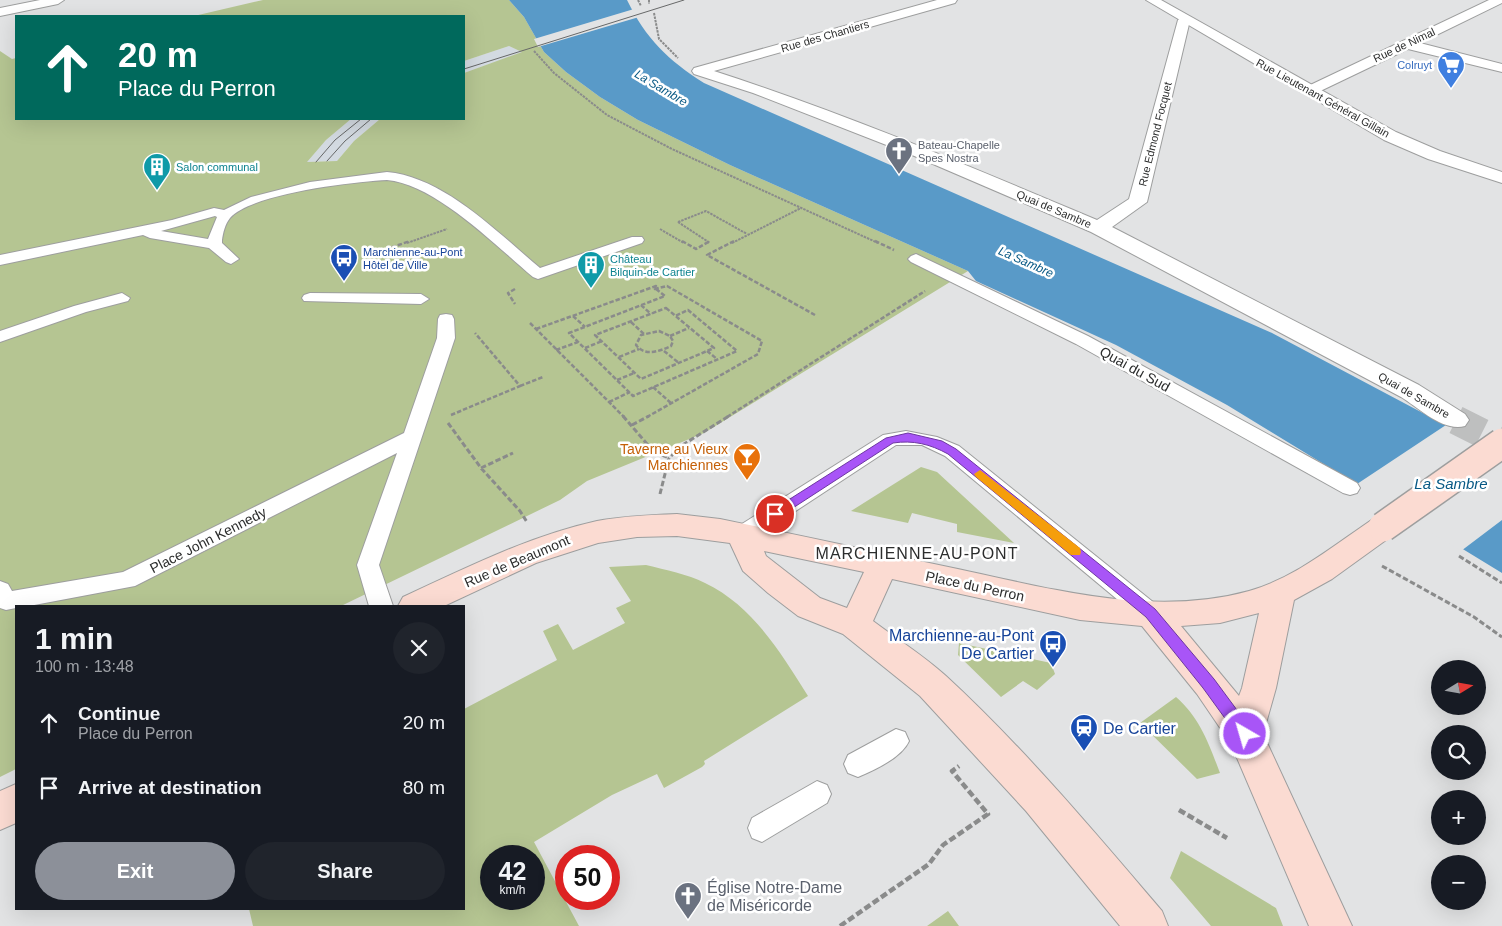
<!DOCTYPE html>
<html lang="en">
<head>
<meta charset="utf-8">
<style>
	body { margin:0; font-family:Helvetica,sans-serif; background:#20242c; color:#f1f3f6; height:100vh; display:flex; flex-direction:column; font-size:19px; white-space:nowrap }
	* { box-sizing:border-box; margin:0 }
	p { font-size:16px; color:#9ea1a6 }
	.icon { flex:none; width:28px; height:28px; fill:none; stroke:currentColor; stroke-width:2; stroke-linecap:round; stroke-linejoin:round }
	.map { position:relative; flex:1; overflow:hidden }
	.side { position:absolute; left:15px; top:605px; width:450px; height:305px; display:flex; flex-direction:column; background:#171b24; border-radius:0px; box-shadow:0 5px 20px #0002 }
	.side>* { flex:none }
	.guide { position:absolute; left:15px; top:15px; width:450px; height:105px; border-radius:0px; box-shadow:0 5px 20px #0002; background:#00695c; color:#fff; overflow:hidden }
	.needle { width:32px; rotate:79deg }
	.controls { position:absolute; left:1431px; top:660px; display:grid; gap:10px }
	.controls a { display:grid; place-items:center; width:55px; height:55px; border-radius:50%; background:#171b24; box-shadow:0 5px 20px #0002; font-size:25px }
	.speed { position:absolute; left:480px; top:845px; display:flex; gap:10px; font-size:25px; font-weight:700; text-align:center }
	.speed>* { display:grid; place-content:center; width:65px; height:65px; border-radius:50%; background:#171b24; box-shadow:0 5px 20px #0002; line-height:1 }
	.speed small { font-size:12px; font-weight:400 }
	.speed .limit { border:8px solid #d22; background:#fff; color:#111 }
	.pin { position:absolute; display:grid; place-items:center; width:42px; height:42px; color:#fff; margin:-21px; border:2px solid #fff; border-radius:50%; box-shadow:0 1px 5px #0007 }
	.me { position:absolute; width:55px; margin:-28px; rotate:322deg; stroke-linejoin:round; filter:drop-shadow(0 0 4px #0008) }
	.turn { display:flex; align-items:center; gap:18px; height:105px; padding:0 20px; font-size:22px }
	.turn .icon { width:65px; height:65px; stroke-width:2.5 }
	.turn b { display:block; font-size:35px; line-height:42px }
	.round { display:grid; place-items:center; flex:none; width:52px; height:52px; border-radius:26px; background:#20242c }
	.head { display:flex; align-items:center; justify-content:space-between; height:85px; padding:0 20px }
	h1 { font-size:30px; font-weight:600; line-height:38px }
	.cta { display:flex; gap:10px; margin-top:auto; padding:10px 20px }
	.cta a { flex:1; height:58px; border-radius:30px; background:#8c9099; color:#fff; font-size:20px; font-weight:600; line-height:58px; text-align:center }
	.cta a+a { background:#20242c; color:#f1f3f6 }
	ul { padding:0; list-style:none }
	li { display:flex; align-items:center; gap:15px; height:65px; padding:0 20px }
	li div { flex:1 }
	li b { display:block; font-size:19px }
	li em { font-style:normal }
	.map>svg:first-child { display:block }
</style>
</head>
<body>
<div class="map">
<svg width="1502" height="926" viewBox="0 0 1502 926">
	<rect width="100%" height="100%" fill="#e2e3e4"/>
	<path fill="#d3dae1" d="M509,46l14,6 -59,21v-12z
		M351,119h29l-26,22 -17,20 -31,1 20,-22z"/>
	<path fill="#b5c592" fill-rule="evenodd" d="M263,0h246l15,17 20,35 22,20 34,25 38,23 92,45 238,106 -264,162 -117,48 -27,19 -219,106h-325v163l-16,8v-726l12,8 4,-1v61h335l-25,21 -19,22 30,-1 17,-20 26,-22h84v-46l58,-21 -13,-6 -45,15v-45h-270z
		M921,467l16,5 77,71 -57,-11v-8l-45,-11 -4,10 -57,-12z
		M646,565c20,5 41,9 59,18 48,23 76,70 103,113l-104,65 1,3 -3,3 -38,21 -7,-14 -45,21 -78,47 45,84h-326l-4,-17h215v-200l93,-49 -14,-29 15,-7 15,26 52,-27 -9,-15 15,-7 -22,-34zM491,856h43v43h-43z
		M959,643l92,20 4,11 -18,16 -14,-9 -22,16 -43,-42z
		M1176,697c24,21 33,47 44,76l-23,6 -57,-56z
		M1181,851l95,57 7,18h-72l-41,-48z
		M948,911l11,15h-32z"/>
	<path fill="#599ac8" d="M509,0h118c19,39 41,60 77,83l568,250 230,122v118l-275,-168 -111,-60 -140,-64 -8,-10 -238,-106 -92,-45 -38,-23 -34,-25 -22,-20 -20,-35z"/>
	<path fill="#e2e3e4" d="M634,9l5,8 -101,30 -4,-8z
		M1449,423l53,29v68l-41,31 -107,-65z"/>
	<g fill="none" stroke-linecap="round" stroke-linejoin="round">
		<path stroke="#bebfbf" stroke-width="29" stroke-dasharray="29 15" stroke-linecap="butt" d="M1456,420l46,23"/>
		<defs>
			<path id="service" d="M387,172c57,5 111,61 153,96l92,-31h10l2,3 -2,3 -104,36 -5,-2c-37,-31 -98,-93 -146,-97 -34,2 -134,13 -157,38 -5,6 -7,15 -8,22v3l17,16 -8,5 -5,-2 -17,-14 -59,-10 -7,-3 -143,30v-10l172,-35 42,-12 10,2 27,-13 59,-15zM215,216l2,1 -9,22 -47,-8z
				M916,254l172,82 269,147 3,5 -3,5 -7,2 -7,-2 -267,-149 -165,-82 -3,-3 3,-3z
				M122,293l8,5 -2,3 -42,11 -86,30v-11l74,-25z
				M310,293l111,1 8,5 -8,5 -117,-3 -2,-3 2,-3z
				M446,314l6,1 2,4 1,19 -76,227 14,41h-24l-12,-41 40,-112 -262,133 -106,20h-13v2l-10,2 -6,-2v-27l8,3 4,7 111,-19 281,-139 33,-95 1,-19 2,-4z
				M906,431l31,6 22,9 199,160 4,7 -4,7 -8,2 -8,-2 -197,-164 -23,-11h-26l-146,96 -8,2 -8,-2 -3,-6 3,-6 149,-94z
				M896,729l9,3 4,9c-7,16 -34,29 -51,36l-10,-4 -4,-9 4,-9z
				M817,781l10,4 4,9 -4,9 -65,39 -10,-4 -4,-10 4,-10z"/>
			<path id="minor" d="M40,0h24l-6,4 -58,12v-8z
				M937,0h20l-2,3 -241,68c131,42 257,96 383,149l32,-21 49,-179 6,-4 5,1 1,3 -43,182 -35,25 307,158 46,29 4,6 -4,6c-22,6 -46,-18 -64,-29l-310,-165 -179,-77 -159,-62 -59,-19 -2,-3 2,-3z
				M1489,0h13v3l-82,40 82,21v8l-94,-23 -94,45 -5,2 -8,-5 3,-3z"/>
			<path id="tertiary" d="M1146,0h15l235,132 44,19 62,21v11l-74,-24 -44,-19z"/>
			<path id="secondary" d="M677,514l43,5c78,16 156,33 233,49 96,20 198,50 296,23 46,-13 84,-45 124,-72l10,-3 10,3 5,8 -5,8 -61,44 -38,21 -18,88 -13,46 89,192h-43l-78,-182 -34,-50 -55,-68 -62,-6 -188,-41 -19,42c24,18 51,35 73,55 78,72 147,154 216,235l6,15h-48l-94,-115 -106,-115 -77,-62 -45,-18 -30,-23 -25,-22 -13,-28 -53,-7 -40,1 -39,6 -62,20 -92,43h-46l5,-9c63,-29 126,-61 194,-76 27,-5 53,-6 80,-7zM764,551l100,21 -17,36 -27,-10 -54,-42zM1259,613l-17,75 -3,8 -58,-70 39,-3z
				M16,784v39l-16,7v-39z"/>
		</defs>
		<use href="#service" stroke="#9d9e9e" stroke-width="2"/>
		<use href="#minor" stroke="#9d9e9e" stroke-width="2"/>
		<use href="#tertiary" stroke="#9d9e9e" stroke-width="2"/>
		<use href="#secondary" stroke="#9d9e9e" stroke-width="2"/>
		<path stroke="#8a8b8b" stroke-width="2" stroke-dasharray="2.5 1" stroke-linecap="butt" d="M638,0l3,6
			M649,0v4
			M654,13l5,26 19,19
			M534,51l20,22 53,42 65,34 206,94
			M678,222l28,-11 41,23
			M678,222l32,21
			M660,229l24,14
			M407,243l40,-14
			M732,243l69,-35"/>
		<path stroke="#8a8b8b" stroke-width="2.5" stroke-dasharray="4.5 2" stroke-linecap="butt" d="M682,241l14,8 14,-8
			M734,241l-27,14 108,60
			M875,241l19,9
			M367,256l43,-15
			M515,289l-7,4 7,11
			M656,289l9,7 -96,37 64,63 104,-45 -49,-41 -13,6
			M641,305l10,9
			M666,308l48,40 -73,31 -46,-44z
			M573,316l12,11
			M631,322l13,12
			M530,323l94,94
			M536,329l120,-43 -1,3 12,-3 95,55 -4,13 -111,63
			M659,331l11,5 3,5 -2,5c-11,5 -26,11 -35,-1l5,-10z
			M670,336l19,-8
			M585,348l17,-7
			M556,350l22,-8
			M664,351l15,12
			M707,351l10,8
			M619,357l20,-8
			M617,380l17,-7
			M520,386l23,-9
			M653,387l19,17
			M609,402l21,-10
			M451,415l69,-29 -45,-53
			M727,417l198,-126"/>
		<path stroke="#8a8b8b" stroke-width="3" stroke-dasharray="5.5 2.5" stroke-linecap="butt" d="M623,416l31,36 15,6
			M448,423l33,45 39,43 7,11
			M632,425l17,-9
			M481,468l32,-15
			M660,494l9,-36 15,-14 45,-28
			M1459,556l43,27
			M1382,566l92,51 28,20"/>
		<path stroke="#8a8b8b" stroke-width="4.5" stroke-dasharray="7 3" stroke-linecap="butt" d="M1179,810l48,28
			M840,926l89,-62 14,-19 45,-31 -36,-43 7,-5"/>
		<use href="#service" fill="#fff" fill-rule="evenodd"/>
		<use href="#minor" fill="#fff" fill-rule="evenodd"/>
		<use href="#tertiary" fill="#fff" fill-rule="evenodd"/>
		<use href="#secondary" fill="#fbdbd2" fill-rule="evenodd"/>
		<path stroke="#676868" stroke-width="1" d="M464,69l220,-69
			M327,161l18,-20 26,-22
			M316,162l19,-22 26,-21"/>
		<defs>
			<path id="secondary-bridge" d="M1383,527l119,-84"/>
		</defs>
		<use href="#secondary-bridge" stroke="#9d9e9e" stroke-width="32" stroke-linecap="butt"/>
		<use href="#secondary-bridge" stroke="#fbdbd2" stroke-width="29"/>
	</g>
	<path fill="#a855f7" stroke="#6d37a1" d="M908,433l34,8 14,8 199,160 59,70 37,50 2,5 -2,5 -6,2 -5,-2 -37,-51 -57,-71 -198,-163c-18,-10 -35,-14 -55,-11l-114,74h-8l-2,-3 2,-3 115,-73z"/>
	<path fill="#f59e0b" d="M980,470l100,78 1,4 -1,3h-9l-95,-78 -2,-3z"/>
	<defs>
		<symbol id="supermarket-pin" viewBox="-11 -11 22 30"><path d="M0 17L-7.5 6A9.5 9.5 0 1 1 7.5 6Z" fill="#3f7fe0" stroke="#fff"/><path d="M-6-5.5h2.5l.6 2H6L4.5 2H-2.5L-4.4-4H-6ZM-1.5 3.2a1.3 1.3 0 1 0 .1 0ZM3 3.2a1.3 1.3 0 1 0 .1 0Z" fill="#fff"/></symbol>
		<symbol id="church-pin" viewBox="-11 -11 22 30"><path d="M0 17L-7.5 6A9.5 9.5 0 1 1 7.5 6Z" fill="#6b7280" stroke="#fff"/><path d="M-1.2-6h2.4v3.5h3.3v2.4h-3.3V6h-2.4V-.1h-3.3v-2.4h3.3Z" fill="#fff"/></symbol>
		<symbol id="building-pin" viewBox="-11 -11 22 30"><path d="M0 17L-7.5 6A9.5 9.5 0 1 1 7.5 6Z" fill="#0f9aa8" stroke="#fff"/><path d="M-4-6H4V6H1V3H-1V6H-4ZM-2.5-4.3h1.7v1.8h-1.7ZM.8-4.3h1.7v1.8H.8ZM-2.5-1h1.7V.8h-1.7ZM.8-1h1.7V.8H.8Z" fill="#fff"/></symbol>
		<symbol id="bus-pin" viewBox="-11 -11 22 30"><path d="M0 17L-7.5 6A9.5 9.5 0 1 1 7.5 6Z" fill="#1a4fb4" stroke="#fff"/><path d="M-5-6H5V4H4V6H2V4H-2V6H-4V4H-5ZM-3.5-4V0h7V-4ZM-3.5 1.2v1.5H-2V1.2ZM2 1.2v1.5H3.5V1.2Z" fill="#fff"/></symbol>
		<symbol id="bar-pin" viewBox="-11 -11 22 30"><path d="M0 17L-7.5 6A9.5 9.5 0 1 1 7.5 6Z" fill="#e8710a" stroke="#fff"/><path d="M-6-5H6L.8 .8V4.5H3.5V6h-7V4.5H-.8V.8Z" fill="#fff"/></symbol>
		<symbol id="station-pin" viewBox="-11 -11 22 30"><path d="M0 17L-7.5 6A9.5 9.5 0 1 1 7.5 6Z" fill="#1a4fb4" stroke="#fff"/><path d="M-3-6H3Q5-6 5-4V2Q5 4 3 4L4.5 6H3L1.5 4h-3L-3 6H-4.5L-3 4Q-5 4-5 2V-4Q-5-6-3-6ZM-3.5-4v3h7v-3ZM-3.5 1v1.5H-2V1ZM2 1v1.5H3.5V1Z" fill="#fff"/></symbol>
	</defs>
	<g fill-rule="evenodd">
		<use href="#supermarket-pin" x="1435" y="49" width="32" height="43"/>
		<use href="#church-pin" x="883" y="135" width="32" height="43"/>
		<use href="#building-pin" x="141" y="151" width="32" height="43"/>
		<use href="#bus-pin" x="328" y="242" width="32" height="43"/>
		<use href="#building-pin" x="575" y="249" width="32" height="43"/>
		<use href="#bar-pin" x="731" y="441" width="32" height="43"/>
		<use href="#bus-pin" x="1037" y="628" width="32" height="43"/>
		<use href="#station-pin" x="1068" y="712" width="32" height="43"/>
		<use href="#church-pin" x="672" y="880" width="32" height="43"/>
	</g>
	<g text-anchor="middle" stroke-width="5" stroke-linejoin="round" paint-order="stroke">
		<g font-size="11" fill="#2c2d2d" stroke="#fff">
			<text transform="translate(825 36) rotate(-16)" y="4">Rue des Chantiers</text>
			<text transform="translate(1404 45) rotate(-25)" y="4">Rue de Nimal</text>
			<text transform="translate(1323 98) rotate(29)" y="4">Rue Lieutenant Général Gillain</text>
			<text transform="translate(1155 134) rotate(-76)" y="4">Rue Edmond Focquet</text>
			<text transform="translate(1054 209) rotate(23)" y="4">Quai de Sambre</text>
			<text transform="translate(1414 395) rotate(30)" y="4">Quai de Sambre</text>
		</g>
		<g font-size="11" fill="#366cbe" stroke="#fff" text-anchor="end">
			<text x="1432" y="69">Colruyt</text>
		</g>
		<g font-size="11" fill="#5b616d" stroke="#fff" text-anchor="start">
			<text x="918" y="149">Bateau-Chapelle<tspan x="918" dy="13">Spes Nostra</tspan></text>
		</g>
		<g font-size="11" fill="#0d838f" stroke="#fff" text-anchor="start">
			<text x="176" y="171">Salon communal</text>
			<text x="610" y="263">Château<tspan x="610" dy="13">Bilquin-de Cartier</tspan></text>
		</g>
		<g font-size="11" fill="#164399" stroke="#fff" text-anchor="start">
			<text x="363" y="256">Marchienne-au-Pont<tspan x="363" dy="13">Hôtel de Ville</tspan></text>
		</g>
		<g font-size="12" font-style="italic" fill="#085985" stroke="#fff">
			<text transform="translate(661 88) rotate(31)" y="4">La Sambre</text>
			<text transform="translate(1026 262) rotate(24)" y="4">La Sambre</text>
		</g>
		<g font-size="14" fill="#2c2d2d" stroke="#fff">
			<text transform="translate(1135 369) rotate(29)" y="5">Quai du Sud</text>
			<text transform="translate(208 540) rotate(-27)" y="5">Place John Kennedy</text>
			<text transform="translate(517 561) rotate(-23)" y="5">Rue de Beaumont</text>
			<text transform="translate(975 586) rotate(12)" y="5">Place du Perron</text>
		</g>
		<g font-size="14" fill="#c56008" stroke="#fff" text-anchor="end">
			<text x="728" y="454">Taverne au Vieux<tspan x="728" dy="16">Marchiennes</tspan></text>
		</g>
		<g font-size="15" font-style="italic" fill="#085985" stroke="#fff">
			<text x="1451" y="489">La Sambre</text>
		</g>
		<g font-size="16" letter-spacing="1" fill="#2c2d2d" stroke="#fff">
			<text x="917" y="559">MARCHIENNE-AU-PONT</text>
		</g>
		<g font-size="16" fill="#164399" stroke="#fff" text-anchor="end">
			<text x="1034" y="641">Marchienne-au-Pont<tspan x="1034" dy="18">De Cartier</tspan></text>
			<text x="1103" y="734" text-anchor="start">De Cartier</text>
		</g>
		<g font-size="16" fill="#5b616d" stroke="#fff" text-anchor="start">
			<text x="707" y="893">Église Notre-Dame<tspan x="707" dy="18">de Miséricorde</tspan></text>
		</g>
	</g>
</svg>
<div class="controls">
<a><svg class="needle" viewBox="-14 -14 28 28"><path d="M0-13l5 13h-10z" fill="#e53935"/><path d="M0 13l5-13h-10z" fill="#9ea1a6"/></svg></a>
<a><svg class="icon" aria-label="search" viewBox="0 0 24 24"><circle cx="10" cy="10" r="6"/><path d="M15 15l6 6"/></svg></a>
<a>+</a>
<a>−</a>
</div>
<div class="speed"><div>42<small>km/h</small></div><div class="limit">50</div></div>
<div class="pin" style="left:775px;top:514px;background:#d93025"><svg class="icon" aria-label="arrive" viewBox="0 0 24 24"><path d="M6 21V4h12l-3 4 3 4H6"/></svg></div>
<svg class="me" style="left:1245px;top:734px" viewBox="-20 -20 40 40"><circle r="17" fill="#a855f7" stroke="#fff" stroke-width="3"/><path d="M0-11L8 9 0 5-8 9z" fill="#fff"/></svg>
<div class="guide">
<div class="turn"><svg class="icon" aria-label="ahead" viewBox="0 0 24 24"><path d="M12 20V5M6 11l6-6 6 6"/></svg><div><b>20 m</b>Place du Perron</div></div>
</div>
<section class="side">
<div class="head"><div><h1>1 min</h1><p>100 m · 13:48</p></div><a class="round"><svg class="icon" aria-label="close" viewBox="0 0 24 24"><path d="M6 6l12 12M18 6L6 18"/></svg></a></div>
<ul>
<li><svg class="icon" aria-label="ahead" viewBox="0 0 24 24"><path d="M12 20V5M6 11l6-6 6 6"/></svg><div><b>Continue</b><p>Place du Perron</p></div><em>20 m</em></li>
<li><svg class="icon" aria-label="arrive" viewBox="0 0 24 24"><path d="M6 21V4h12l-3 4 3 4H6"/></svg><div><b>Arrive at destination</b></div><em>80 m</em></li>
</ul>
<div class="cta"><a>Exit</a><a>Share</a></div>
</section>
</div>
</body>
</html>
